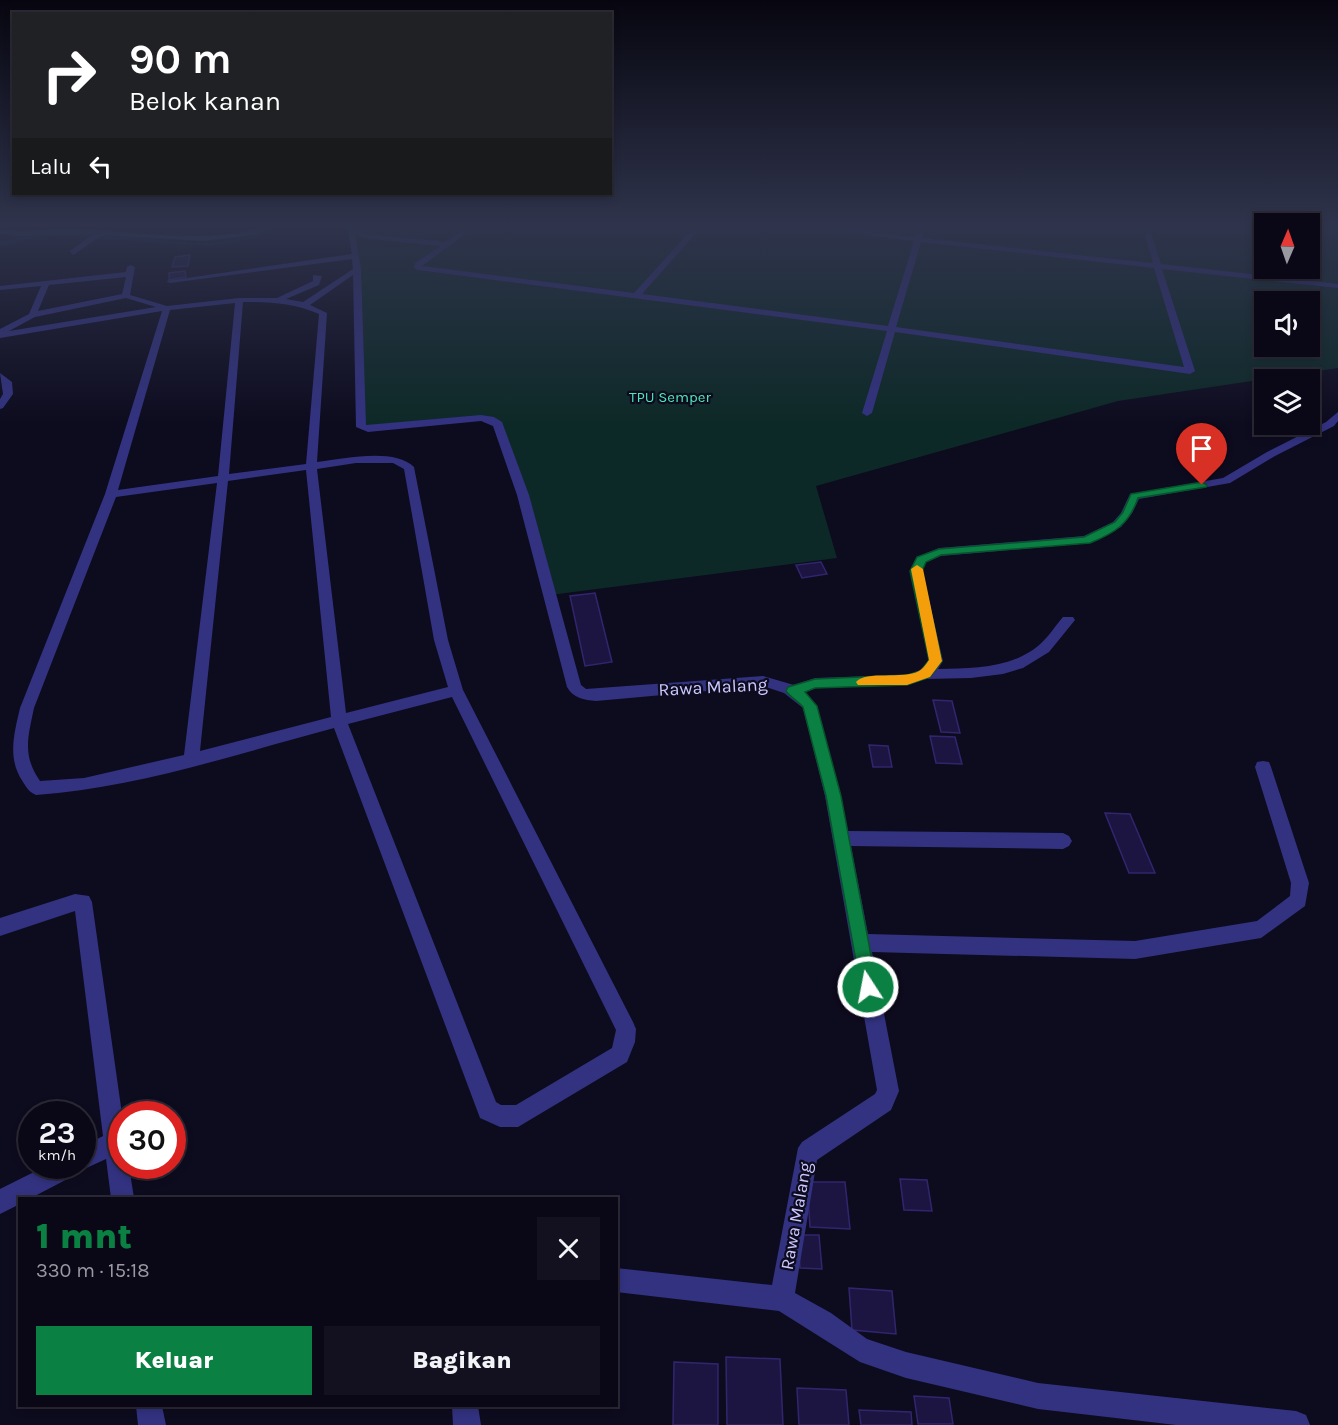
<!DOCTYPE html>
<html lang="id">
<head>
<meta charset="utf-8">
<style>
	body { margin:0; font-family:Karla,sans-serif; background:#13111f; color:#f1f3f6; height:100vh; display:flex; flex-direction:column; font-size:22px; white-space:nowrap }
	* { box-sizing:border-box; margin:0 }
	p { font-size:20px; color:#999aa1 }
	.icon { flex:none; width:33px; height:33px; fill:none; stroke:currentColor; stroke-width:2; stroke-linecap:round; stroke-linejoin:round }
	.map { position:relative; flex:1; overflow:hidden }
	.panel { position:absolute; left:18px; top:1197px; width:600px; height:210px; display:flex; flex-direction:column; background:#0a0816; border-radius:0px; box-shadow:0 3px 9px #0003,0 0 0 2px #2a2935 }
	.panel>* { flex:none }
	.hud { position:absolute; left:12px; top:12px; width:600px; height:183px; border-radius:0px; box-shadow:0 3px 9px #0003,0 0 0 2px #2a2935; background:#202124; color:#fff; overflow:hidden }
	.needle { width:39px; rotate:2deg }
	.fabs { position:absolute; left:1254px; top:213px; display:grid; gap:12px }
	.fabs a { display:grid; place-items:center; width:66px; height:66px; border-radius:0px; background:#0a0816; box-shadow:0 3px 9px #0003,0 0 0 2px #2a2935; font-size:30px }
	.speed { position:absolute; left:18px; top:1101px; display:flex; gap:12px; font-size:30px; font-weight:700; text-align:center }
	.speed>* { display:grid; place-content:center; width:78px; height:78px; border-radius:50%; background:#0a0816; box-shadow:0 3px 9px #0003,0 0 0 2px #2a2935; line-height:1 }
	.speed small { font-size:15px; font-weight:400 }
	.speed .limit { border:9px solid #d22; background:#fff; color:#111 }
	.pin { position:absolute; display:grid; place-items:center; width:51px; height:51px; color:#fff; margin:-62px -26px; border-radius:50% 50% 50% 0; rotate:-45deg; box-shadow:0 0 6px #0007 }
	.pin .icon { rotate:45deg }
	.me { position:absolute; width:66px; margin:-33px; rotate:349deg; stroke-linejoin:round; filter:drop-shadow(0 0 4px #0008) }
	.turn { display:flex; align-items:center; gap:21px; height:126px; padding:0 18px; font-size:27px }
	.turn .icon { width:78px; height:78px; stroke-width:2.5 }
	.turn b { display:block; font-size:42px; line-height:51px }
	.then { display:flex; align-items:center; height:57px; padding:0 18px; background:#0003; gap:12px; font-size:22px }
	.round { display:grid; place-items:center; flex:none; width:63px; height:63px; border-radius:0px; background:#13111f }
	.head { display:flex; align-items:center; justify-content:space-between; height:102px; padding:0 18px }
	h1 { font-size:36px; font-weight:800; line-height:45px; color:#0b8043 }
	.action { display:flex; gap:12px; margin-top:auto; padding:12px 18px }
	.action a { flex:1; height:69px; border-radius:0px; background:#0b8043; color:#fff; font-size:24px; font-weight:800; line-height:69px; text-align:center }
	.action a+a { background:#13111f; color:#f1f3f6 }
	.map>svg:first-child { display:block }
</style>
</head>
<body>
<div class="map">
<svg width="1338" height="1425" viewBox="0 0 1338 1425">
	<rect width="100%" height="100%" fill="#0d0b1e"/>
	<path fill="#0d2927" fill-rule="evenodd" d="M346,225h918v43h46v-43h28v143l-220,33 -302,85 21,72 -287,37 -53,-171 -7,-5 -128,10 -11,-198zM1264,302h46v44h-46z"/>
	<path fill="#051c3d" d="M285,225h12l-53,16 -33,5 -163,-10 -25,4 -23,7 4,-4c36,-9 72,-12 109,-9 29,3 58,9 87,9 30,0 58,-7 85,-18z"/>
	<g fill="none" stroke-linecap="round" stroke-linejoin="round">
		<path stroke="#051c3d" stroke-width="4" d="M0,244l44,-10"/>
	</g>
	<path fill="#1c1541" stroke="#31266e" stroke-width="1.5" d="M190,255l-2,11 -16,1 3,-10z
		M185,271l1,6 -17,3v-7z
		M821,562l6,12 -25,4 -6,-13z
		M595,593l17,69 -27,4 -15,-70z
		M933,700l19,1 8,32 -19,-1z
		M930,736l25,1 7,27 -26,-1z
		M869,745l19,1 4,21h-19z
		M1105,813l25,1 25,59h-26z
		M900,1179l27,1 5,31 -28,-1z
		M807,1182h38l5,47 -40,-2z
		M798,1235h21l3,34 -22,-1z
		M849,1288l43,3 4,43 -44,-4z
		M726,1357l54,2 3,66h-56z
		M674,1362l44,2v61h-45z
		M797,1388l49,2 3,35h-50z
		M914,1396l35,2 4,26h-35z
		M859,1410l52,2 1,13h-51z"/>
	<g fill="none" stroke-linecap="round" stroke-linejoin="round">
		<path fill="#323281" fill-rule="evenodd" d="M272,225h10l-28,10 -51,6 -101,-6 -29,20 -3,-4 24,-17 -78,2 -16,-2v-4c25,4 49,-2 74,-1 67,2 132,17 198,-4z
			M343,225h13l8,9 82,8 23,-17h8l-55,41 212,27 62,-68h7l-61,69 246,32 26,-85 -128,-16h22l107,12 4,-12h6l-3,13 231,25 -11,-38h6l13,39 177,20v4l-176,-19 33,102 -5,3 -295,-42 -23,81 -5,3 -5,-3 25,-82 -469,-61 -4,-2 1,-5 26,-17 -77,-8 -9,-4 6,35 5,156 115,-10 13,2 8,5 27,73 52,190 5,4 177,-13 31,9 21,-7 92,-3 13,-5 9,-10 -19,-89 7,-14 22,-9 145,-12 29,-14 8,-9 9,-19 93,-16 44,-26 59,-30 12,-10v9l-4,5 -59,30 -45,27 -91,16 -7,14 -11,14 -31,16 -149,13 -15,6 -4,9 21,90 -5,8c34,-1 72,0 100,-23 10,-8 17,-20 25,-29h10l2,3 -26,32 -26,16 -20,6 -32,4 -45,1 -19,6 -91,3 -11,4 12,14 31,125 215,2 6,3 3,5 -3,5 -6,3 -212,-3 17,88 267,7 122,-20 33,-25 1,-13 -36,-116 2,-5 6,-1 6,1 2,5 38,116 -4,23 -44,32 -126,21 -263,-7 27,139 -8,19 -74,50 -22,133 36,20 36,26 39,13 132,31 258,28 10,4 4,10h-134l-138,-16 -132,-31 -46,-16 -81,-51 -163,-19v-24l156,17 26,-137 4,-6 73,-48 2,-4 -52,-294 -22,-88 -19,-15 -21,-7 -167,15c-12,-1 -23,-3 -29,-14l-50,-192 -24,-69 -12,-5 -113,11 -12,-5 -3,-152 -43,30 17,8 -10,149c26,-3 77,-15 97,5l34,173 15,50 170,332 3,7 -1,13 -8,20 -109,65h-18l-20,-9 -146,-390c-98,26 -197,60 -298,67 -7,-3 -9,-7 -13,-13 -16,-23 -9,-48 -3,-74l85,-214 57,-183 -162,27v-9l29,-15 12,-28 -41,4v-4l126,-14 1,-5 4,-2 4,2 -5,28 37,11 72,-8h38l36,-17v-6l9,1 -3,9 -33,14 17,3 50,-33 -1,-10 -182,24 -4,-2 186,-27 -4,-23zM921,242l233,26 30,99 -288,-40zM126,277l-4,17 -84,17 11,-26zM126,298l30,9 -147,24 26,-14zM243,302c27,0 50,1 76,12l-13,150 -77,10zM235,303l-17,173 -100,14 52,-180zM356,463h37l11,6 30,171 14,47 -102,26 -29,-244zM306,470l25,247 -131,34 28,-270zM217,483l-33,272 -100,23 -44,3c-18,-26 -12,-44 -6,-73l82,-211zM452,697l164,333 -4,18 -96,57h-15l-5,-3 -148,-378z
			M0,373l12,9 1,12 -10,14 -3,1v-10l3,-5z
			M75,894l14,2 3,6 30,212v52h7l5,32h-23l-5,-39 -24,11 -3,-1 -2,5 -46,24h-11v6l-20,10v-25l46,-23h36v-19l21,-11 -28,-225 -75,25v-18z
			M136,1406h26l4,19h-28z
			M452,1406h26l3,19h-28z"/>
	</g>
	<linearGradient id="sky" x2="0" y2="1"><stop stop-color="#070610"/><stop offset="0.53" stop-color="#2f344c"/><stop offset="1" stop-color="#2f344c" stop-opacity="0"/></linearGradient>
	<rect width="1338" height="425" fill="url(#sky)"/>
	<path fill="#0b8043" stroke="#07532c" stroke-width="1.5" d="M1202,482l5,3 -1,2 -68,11c-9,26 -23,35 -48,45l-149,12 -15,7 -4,9 20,90 -12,16 -23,8 -92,3 -10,4 12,14 24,90 36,191 -3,7 -6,2 -6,-2 -36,-198 -23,-89c-5,-6 -13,-10 -17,-16l2,-4 27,-8 92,-4 14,-4 8,-11 -19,-89 7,-14 22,-8 145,-12 31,-15 8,-10 8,-18z"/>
	<path fill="#f59e0b" d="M917,565l6,4 19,92 -12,16 -23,8h-49l-2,-3c10,-12 47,-2 63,-11 4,-2 7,-7 10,-11l-18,-91z"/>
	<g text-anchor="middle" stroke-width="4.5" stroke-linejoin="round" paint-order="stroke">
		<g font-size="15" fill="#4ce7ba" stroke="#0d0b1e">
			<text x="670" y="402">TPU Semper</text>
		</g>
		<g font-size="18" fill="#ccc8ff" stroke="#0d0b1e">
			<text transform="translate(713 687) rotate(-3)" y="6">Rawa Malang</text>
			<text transform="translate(796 1216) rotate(-80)" y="6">Rawa Malang</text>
		</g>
	</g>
</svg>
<div class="fabs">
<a><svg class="needle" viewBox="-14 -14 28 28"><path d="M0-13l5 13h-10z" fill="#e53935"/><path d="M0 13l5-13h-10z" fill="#999aa1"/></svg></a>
<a><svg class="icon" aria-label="sound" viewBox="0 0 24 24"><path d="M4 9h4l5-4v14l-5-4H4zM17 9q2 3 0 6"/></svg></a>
<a><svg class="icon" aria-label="layers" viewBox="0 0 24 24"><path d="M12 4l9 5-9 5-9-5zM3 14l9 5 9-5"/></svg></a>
</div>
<div class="speed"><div>23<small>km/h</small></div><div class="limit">30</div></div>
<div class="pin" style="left:1202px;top:485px;background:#d93025"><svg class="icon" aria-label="arrive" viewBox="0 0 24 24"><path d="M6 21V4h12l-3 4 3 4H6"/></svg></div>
<svg class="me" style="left:868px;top:987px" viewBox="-20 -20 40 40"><circle r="17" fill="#0b8043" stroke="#fff" stroke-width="3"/><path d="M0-11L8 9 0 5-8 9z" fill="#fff"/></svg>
<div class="hud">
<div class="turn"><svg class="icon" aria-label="right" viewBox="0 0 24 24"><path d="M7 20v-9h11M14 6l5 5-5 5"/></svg><div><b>90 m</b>Belok kanan</div></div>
<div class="then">Lalu<svg class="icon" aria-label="left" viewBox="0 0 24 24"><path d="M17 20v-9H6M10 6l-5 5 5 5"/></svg></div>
</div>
<section class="panel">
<div class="head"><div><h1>1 mnt</h1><p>330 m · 15:18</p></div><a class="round"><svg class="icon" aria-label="close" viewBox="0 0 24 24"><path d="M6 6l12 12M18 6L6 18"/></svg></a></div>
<div class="action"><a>Keluar</a><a>Bagikan</a></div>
</section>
</div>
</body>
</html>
